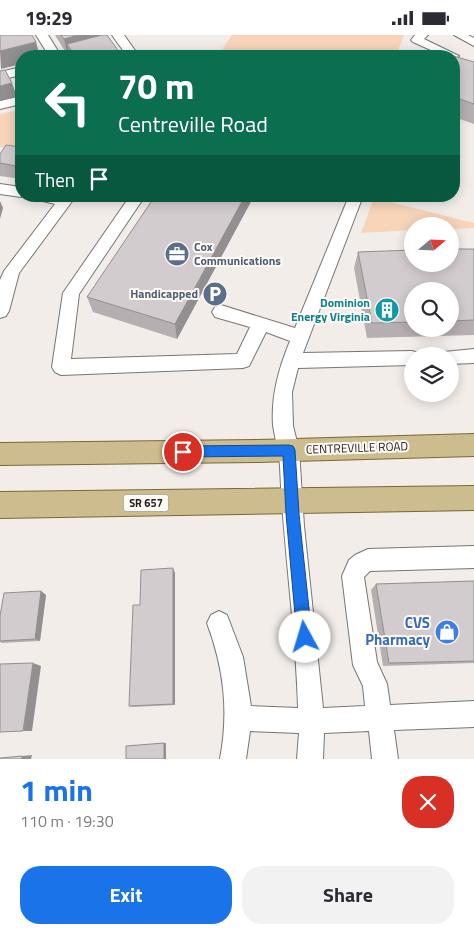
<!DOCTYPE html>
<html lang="en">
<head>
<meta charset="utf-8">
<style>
	body { margin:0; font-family:"Titillium Web",sans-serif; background:#f2f2f3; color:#2b2b33; height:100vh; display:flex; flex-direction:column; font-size:19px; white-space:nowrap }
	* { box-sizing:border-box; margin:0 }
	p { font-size:16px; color:#7c7c81 }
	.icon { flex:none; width:28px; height:28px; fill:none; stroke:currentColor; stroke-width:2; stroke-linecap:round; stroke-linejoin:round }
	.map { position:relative; height:724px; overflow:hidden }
	.side { display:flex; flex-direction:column; background:#fff; flex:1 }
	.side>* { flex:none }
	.hud { position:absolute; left:15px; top:15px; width:445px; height:152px; border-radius:20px; box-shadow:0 2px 12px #0003; background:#0b6e4f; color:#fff; overflow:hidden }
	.needle { width:32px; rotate:71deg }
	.buttons { position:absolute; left:404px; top:182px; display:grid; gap:10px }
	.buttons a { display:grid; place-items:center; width:55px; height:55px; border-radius:50%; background:#fff; box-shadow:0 2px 12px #0003; font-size:25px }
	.pin { position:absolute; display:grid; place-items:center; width:42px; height:42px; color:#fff; margin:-21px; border:2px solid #fff; border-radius:50%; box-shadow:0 1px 5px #0007 }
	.me { position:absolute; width:55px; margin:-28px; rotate:354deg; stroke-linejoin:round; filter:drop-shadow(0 0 4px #0008) }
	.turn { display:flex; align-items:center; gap:18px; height:105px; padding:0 20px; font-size:22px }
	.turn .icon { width:65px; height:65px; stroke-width:2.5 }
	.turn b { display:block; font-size:35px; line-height:42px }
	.then { display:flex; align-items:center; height:48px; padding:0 20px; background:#0003; gap:10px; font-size:19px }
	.round { display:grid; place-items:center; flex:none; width:52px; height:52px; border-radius:20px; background:#f2f2f3 }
	.head { display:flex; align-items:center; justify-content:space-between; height:85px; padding:0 20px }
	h1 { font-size:30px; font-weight:700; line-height:38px; color:#1a73e8 }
	.primary-button { display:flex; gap:10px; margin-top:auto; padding:10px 20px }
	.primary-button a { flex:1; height:58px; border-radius:20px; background:#1a73e8; color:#fff; font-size:20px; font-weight:700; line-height:58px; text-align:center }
	.primary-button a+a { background:#f2f2f3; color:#2b2b33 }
	.status { display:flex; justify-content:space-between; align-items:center; height:35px; padding:0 25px; background:#fff; direction:ltr }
	.status svg { height:14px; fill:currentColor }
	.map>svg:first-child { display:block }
</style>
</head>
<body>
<div class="status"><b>19:29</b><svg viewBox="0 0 49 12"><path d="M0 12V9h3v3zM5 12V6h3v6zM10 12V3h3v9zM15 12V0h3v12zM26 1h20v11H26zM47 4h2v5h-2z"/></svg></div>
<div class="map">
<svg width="474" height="724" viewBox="0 0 474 724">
	<rect width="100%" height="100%" fill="#f2ede9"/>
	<path fill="#f8d4b9" d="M232,0h172l-8,21 -178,-1z
		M14,76c10,10 7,23 7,37l-21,-1v-33z
		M374,163l100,25v5l-24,1v-3h-38v4l-51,3z"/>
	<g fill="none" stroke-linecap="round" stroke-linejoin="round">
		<defs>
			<path id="minor" d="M36,0h12l13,21h-12z
				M112,0h12l15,21h-12z
				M415,0h13l-4,4 35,17 -5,3v-3h-10l-31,-14 -2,-2z
				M454,0h14l6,3v8z
				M21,32v8l-21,5v-8z
				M21,61v8l-21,5v-8z
				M0,149l21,3v9h2l-2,1 -21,-3z
				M37,161h39l-57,77 -10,38 -3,5 -6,2v-38l4,-9 51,-67 -16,-4z
				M130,161h15l-66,98 -8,65 166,-5 13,-27 -35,-10 -3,-5 3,-5 6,-2 74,23 54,-132h14l-60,157 109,-2 6,2 2,3h-8v9l-114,3 -6,24 1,34 6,24 5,76 19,182 42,-2 -2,-20 -10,-21 -11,-89 7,-16 6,-5 13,-6 106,-3v22l-104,3 -6,6 13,85 10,22 3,21 84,-4v26l-80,3 4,29h-26l-3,-28 -45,2 -1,26h-26l2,-26 -49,-2 -4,28h-26c9,-48 4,-90 -13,-136l4,-8 8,-4 8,4 16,42 8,49 47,2c-2,-81 -15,-161 -18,-242 -1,-14 -5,-27 -7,-41 -2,-30 6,-57 17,-84l-24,-9 -17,34 -6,2 -182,7 -6,-3 -3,-5 11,-74z
				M474,314v14l-24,1v-8h-9l3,-4z"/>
			<path id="major" d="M474,399v22l-216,6 -258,3v-22l258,-3z
				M474,451v24l-474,8v-26z"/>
		</defs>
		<use href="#minor" stroke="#7a7572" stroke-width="2"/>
		<use href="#major" stroke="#7a6836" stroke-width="2"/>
		<use href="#minor" fill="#fff" fill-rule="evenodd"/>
		<use href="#major" fill="#ccbc8e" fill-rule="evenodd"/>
	</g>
	<path fill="#b5afb2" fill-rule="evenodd" d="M55,0h52l15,21h-54z
		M454,21l20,6v62l-20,-7z
		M21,112v32l-21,-3v-22z
		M254,161l-77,143 -84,-27 -6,-15z
		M474,214v86l-107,3 -13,-70 4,-16zM412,256h38v38h-38z
		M175,538v132l-43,2 -3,-1 11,-101z
		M474,546v82l-91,3 -12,-76 5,-6z
		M41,556l5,4 -6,46 -38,2 -2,-1v-26z"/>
	<path fill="#938f91" d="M79,0h25l-37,9 3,11 -2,1 -4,-17z
		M36,7l4,14h-19v8l-20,5 -1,-18z
		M12,48l5,14 -17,4v-15z
		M245,161h9l-77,143 -2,-15z
		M0,166l3,7 -3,11z
		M173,533l2,5v132l-2,-1z
		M41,556l5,4 -6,46 -5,-2z
		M33,628l8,3 -9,65h-9z
		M164,708h2v16h-2z
		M32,720l-1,4h-9v-3z"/>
	<path fill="#d2cccf" stroke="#938f91" d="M0,0h32l4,7 -36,9z
		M61,0h18l-15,4z
		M102,0h5l15,21h-47l-8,-12z
		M439,17l35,10v42l-20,-7v-41h-19z
		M5,35l7,13 -12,3v-15z
		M6,110l15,2v20l-21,-4v-9z
		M155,161h90l-70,128 -88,-27z
		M450,214h24v71l-24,1v-30h-38v31l-40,1 -14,-71 54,-2v14h38z
		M173,533v136l-44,2 4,-101h7l1,-35z
		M474,546v80l-85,2 -13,-79z
		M41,556l-6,48 -35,2v-25l4,-23z
		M33,628l-10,68 -23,1v-68z
		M164,708v16h-38v-13z
		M22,721v3h-22v-1z"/>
	<path fill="#1a73e8" stroke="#114b97" d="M289,410l4,1 2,4 4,64 13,123 -2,6 -5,2 -5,-2 -3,-6 -11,-123 -3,-58 -100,1 -5,-1 -1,-4 1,-4 5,-2z"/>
	<defs>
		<symbol id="office-disc" viewBox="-11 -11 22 22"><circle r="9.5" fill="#5c6f8a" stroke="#fffaf6"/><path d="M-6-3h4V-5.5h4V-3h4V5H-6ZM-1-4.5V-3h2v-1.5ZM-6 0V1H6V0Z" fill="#fff"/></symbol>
		<symbol id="parking-disc" viewBox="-11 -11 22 22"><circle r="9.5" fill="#5c6f8a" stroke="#fffaf6"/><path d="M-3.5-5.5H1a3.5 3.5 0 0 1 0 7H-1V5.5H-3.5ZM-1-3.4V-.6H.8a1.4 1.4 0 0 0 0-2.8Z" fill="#fff"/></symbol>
		<symbol id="building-disc" viewBox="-11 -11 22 22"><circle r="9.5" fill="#0f9aa8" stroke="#fffaf6"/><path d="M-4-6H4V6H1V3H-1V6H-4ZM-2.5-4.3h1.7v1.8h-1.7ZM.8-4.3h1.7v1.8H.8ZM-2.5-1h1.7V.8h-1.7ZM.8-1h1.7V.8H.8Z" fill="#fff"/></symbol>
		<symbol id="shop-disc" viewBox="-11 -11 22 22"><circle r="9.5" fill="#3f7fe0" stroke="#fffaf6"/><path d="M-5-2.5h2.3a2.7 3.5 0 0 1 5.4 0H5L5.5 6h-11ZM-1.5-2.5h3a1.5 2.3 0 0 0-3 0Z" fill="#fff"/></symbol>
	</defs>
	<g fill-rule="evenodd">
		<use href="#office-disc" x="163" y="205" width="28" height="28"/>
		<use href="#parking-disc" x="201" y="245" width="28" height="28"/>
		<use href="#building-disc" x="373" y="261" width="28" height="28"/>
		<use href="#shop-disc" x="433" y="583" width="28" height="28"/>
	</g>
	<g text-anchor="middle" stroke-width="4" stroke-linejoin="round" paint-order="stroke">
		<rect fill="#fffaf6" stroke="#63615e" stroke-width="1" x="123.5" y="459.5" width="45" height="17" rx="4"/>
		<g font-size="11" font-weight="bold" fill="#201f1d">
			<text x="146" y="472">SR 657</text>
		</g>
		<g font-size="12" font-weight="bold" fill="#4e5e75" stroke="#fffaf6" text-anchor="start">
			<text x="194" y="216">Cox<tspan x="194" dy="14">Communications</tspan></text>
			<text x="198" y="263" text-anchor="end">Handicapped</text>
		</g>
		<g font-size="12" font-weight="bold" fill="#0d838f" stroke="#fffaf6" text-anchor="end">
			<text x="370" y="272">Dominion<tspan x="370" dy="14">Energy Virginia</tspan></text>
		</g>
		<g font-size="12" fill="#201f1d" stroke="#fffaf6">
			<text transform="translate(357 413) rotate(-2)" y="4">CENTREVILLE ROAD</text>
		</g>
		<g font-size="15" font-weight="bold" fill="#366cbe" stroke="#fffaf6" text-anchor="end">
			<text x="430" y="593">CVS<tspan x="430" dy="17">Pharmacy</tspan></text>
		</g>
	</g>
</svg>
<div class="buttons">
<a><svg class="needle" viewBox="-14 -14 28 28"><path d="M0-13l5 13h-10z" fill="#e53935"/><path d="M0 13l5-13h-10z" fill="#7c7c81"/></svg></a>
<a><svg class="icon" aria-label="search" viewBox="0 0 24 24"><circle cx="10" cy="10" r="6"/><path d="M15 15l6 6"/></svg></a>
<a><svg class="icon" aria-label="layers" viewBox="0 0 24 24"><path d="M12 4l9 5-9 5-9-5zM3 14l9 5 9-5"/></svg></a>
</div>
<div class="pin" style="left:183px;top:417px;background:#d93025"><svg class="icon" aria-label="arrive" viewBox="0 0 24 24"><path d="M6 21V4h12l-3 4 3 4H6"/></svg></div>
<svg class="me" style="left:305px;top:602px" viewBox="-20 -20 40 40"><circle r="19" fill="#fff"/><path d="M0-13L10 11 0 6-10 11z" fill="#1a73e8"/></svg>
<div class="hud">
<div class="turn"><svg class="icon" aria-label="left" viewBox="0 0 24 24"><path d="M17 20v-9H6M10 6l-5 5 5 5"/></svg><div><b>70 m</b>Centreville Road</div></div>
<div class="then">Then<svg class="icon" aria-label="arrive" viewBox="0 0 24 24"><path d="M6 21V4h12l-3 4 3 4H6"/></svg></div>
</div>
</div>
<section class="side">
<div class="head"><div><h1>1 min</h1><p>110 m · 19:30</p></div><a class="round" style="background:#d93025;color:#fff"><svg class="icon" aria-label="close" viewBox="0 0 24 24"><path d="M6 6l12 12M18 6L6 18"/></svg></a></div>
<div class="primary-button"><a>Exit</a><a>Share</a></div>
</section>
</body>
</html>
